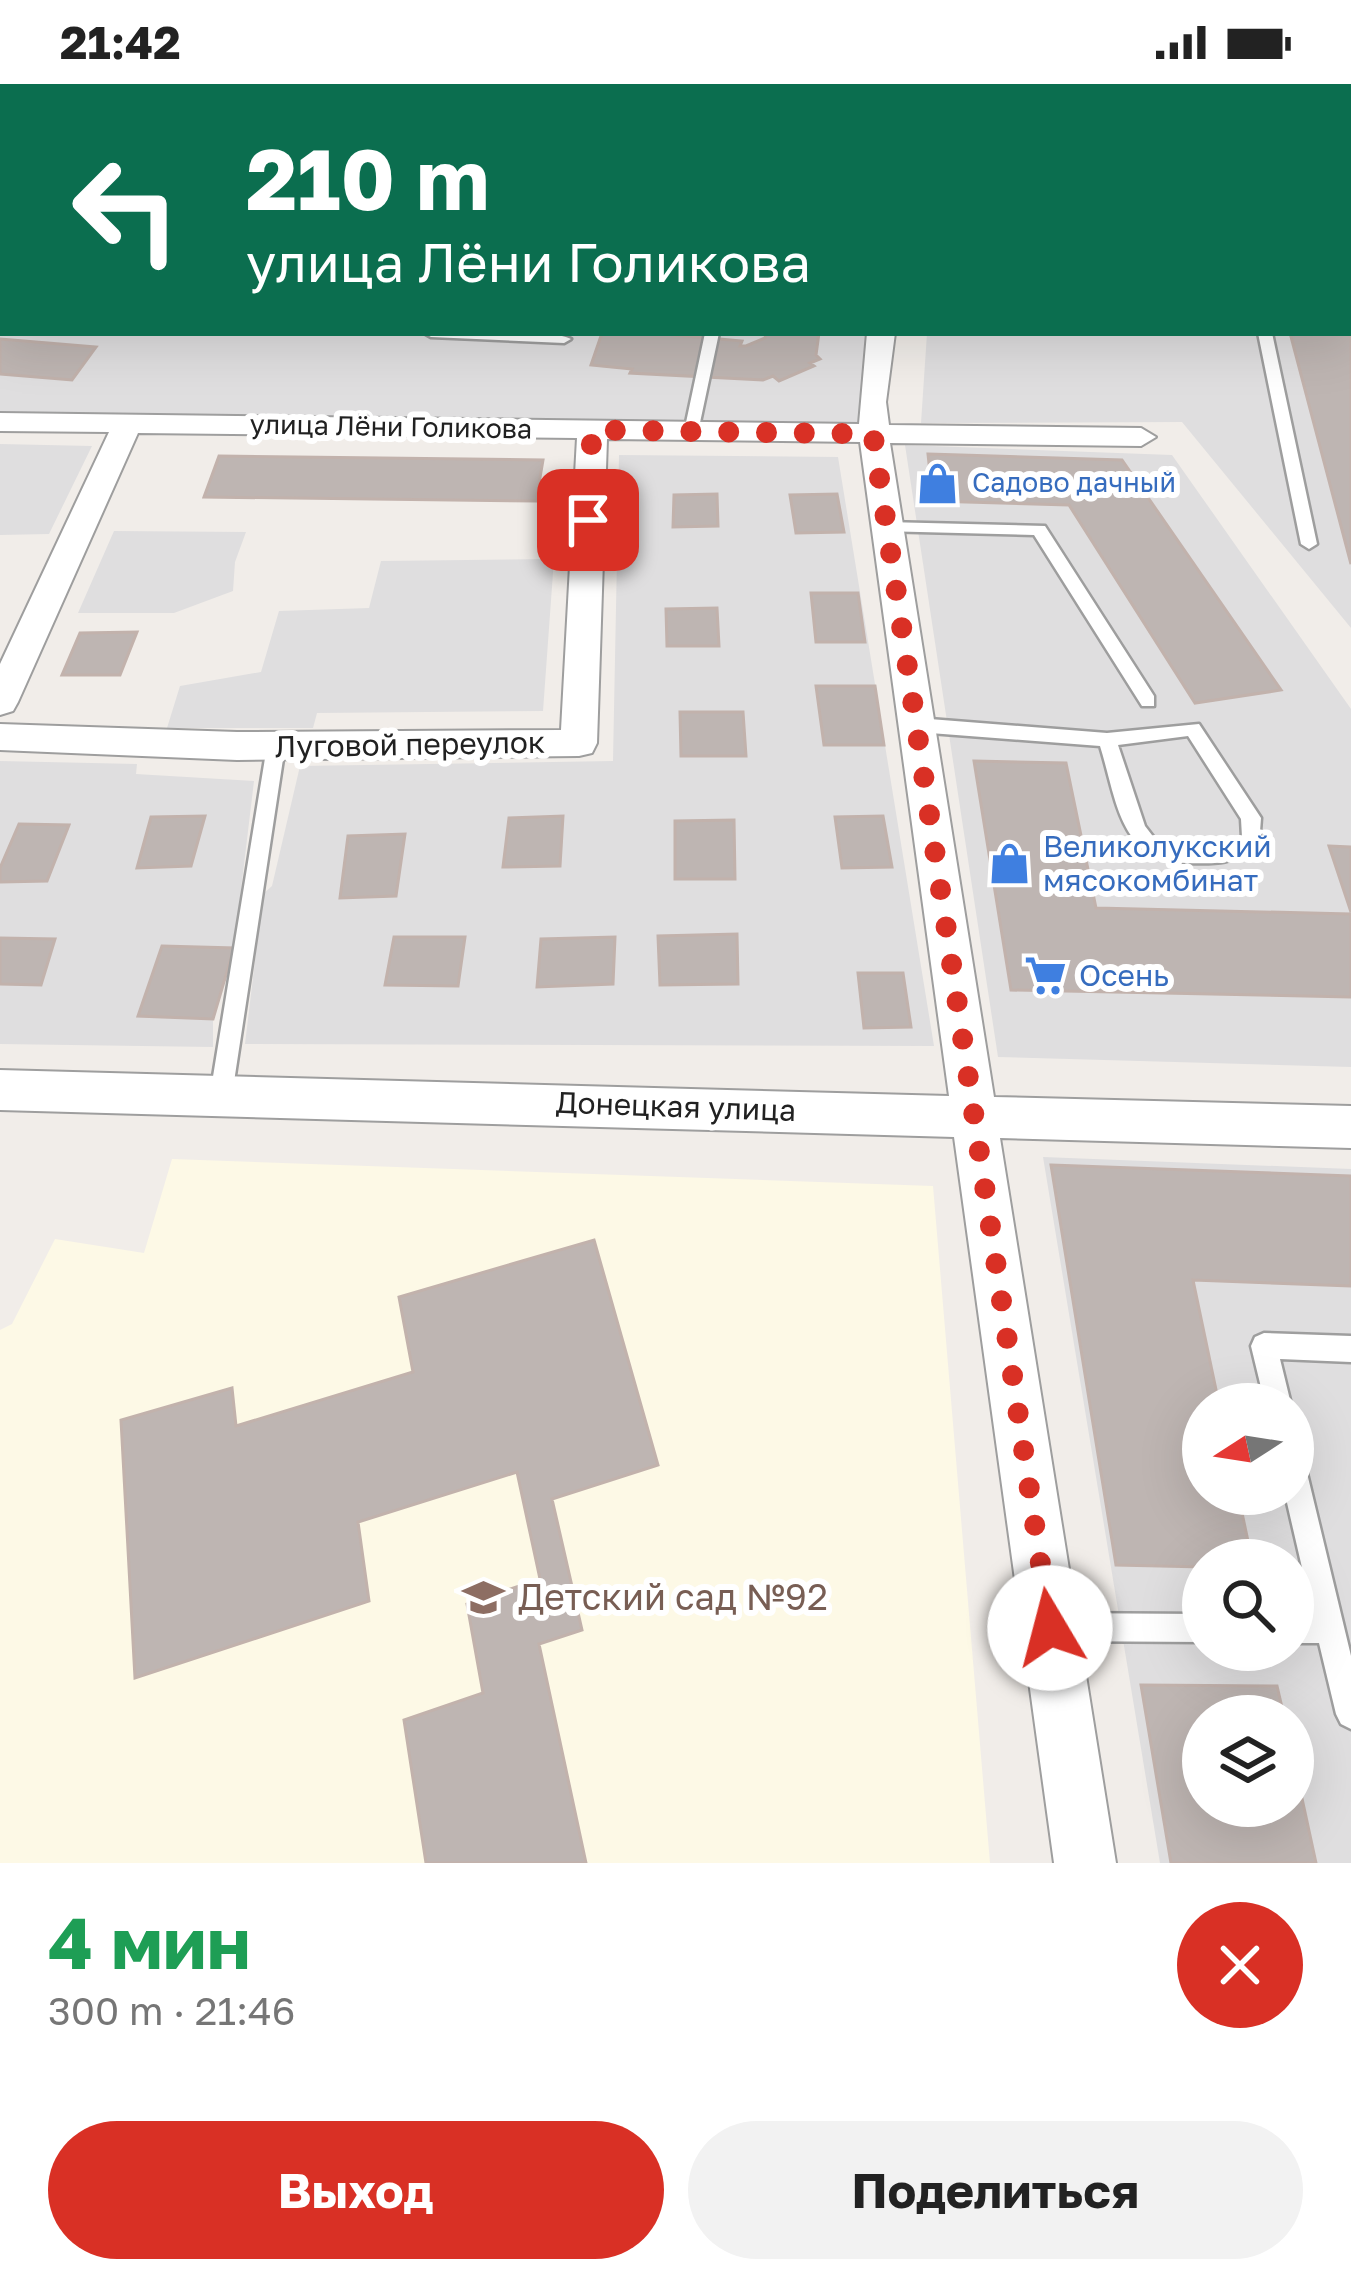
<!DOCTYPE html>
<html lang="ru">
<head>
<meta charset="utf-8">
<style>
	body { margin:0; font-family:"Golos Text",sans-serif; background:#f2f2f2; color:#222; height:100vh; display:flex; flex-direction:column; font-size:45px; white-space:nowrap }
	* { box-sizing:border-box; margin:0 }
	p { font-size:39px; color:#767676 }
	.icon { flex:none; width:66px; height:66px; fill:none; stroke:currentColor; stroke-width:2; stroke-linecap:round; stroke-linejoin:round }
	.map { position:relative; height:1779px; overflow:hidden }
	.sheet { display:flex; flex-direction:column; background:#fff; flex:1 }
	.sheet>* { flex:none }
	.top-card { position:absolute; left:0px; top:0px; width:1353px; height:252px; box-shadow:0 12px 48px #0002; background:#0b6e4f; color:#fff; overflow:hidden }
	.needle { width:78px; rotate:258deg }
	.buttons { position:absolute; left:1182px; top:1299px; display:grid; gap:24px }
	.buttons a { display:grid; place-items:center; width:132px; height:132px; border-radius:50%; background:#fff; box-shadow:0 12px 48px #0002; font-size:60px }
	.pin { position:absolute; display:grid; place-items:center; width:102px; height:102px; color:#fff; margin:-51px; border-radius:24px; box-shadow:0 6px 18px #0006 }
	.me { position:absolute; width:132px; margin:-66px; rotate:352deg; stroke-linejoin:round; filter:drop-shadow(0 0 9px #0008) }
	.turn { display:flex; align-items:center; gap:42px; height:252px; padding:0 48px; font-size:54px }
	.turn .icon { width:156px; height:156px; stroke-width:2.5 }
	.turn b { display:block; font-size:84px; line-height:102px }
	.round { display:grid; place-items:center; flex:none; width:126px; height:126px; border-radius:63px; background:#f2f2f2 }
	.head { display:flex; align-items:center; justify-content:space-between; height:204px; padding:0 48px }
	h1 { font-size:72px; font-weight:700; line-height:90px; color:#1e9e55 }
	.button { display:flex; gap:24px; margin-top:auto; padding:24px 48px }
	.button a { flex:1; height:138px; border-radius:72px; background:#d93025; color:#fff; font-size:48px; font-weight:700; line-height:138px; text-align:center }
	.button a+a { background:#f2f2f2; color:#222 }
	.status { display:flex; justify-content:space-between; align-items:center; height:84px; padding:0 60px; background:#fff; direction:ltr }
	.status svg { height:33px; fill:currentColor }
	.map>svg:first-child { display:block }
</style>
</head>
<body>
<div class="status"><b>21:42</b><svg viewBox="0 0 49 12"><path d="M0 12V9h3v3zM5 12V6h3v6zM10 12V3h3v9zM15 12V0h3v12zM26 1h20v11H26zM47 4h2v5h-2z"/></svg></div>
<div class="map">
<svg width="1351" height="1779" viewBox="0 0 1351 1779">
	<rect width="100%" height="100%" fill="#f1ede9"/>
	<path fill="#dfdedf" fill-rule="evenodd" d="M0,0l712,3h-709v246h864l-9,91 -858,-11z
		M1351,34v510l-169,-206 -261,1 6,-90h423z
		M0,360l92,2 -43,88 -49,1z
		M905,361l267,10 179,254v358l-353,-10z
		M619,371l219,2 96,589 -689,-2 18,-150 9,-8 28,-120 313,-5z
		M114,447l132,1 -11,30 -2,29 -59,22h-96z
		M554,475l-11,152 -226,2 -4,15h-146l13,-42 81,-14 18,-61 90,-3 12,-47z
		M0,677l137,3 -1,10 118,7 -20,167 -21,71v28l-213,-3z
		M1043,1073l308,12v694h-191zM1203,1320h90v90h-90zM1203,1476h90v90h-90zM1203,1632h90v90h-90z"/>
	<path fill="#fdf9e6" d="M172,1075l761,27 57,677h-990v-533l12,-6 43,-85 89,14z"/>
	<path fill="#beb5b2" stroke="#c2b2ac" stroke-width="3" d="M299,0l4,3 -268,-2 253,1z
		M1350,247l1,3v230l-61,-231z
		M602,249h52l88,8 -2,5h6l19,-8 1,-5h53l-3,22 4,4 -10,4 4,3 -35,15 -6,-5 -10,4 -133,-7 2,-4 -41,-4z
		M0,255l96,8 -24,33 -72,-6z
		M928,370l194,6 159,230 -86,13 -126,-198 -136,-4z
		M219,372l324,4 -7,41 -332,-4z
		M717,410l1,32 -45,1 1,-32z
		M837,410l7,38 -48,1 -6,-38z
		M811,509h47l7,49h-49z
		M717,524l2,38h-52l-1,-37z
		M137,548l-17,43h-58l18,-42z
		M816,602h59l9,59h-60z
		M680,628h63l3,44h-65z
		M974,677l92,2 30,145 255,6v83l-340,-7z
		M205,732l-14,50 -54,2 14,-51z
		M563,732l-3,50 -57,1 6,-49z
		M883,732l9,51 -50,1 -7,-51z
		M734,736l1,59h-60v-58z
		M19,740l50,1 -22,56 -47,1v-14z
		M405,750l-9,62 -56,2 8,-62z
		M1329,762l22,1v65z
		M737,850l1,50 -78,1 -2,-49z
		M394,853h71l-7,49 -73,-1z
		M615,853l-2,47 -76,3 4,-48z
		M0,854l55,1 -14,46 -41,-1z
		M162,862l72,2 -21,71 -75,-3z
		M858,889h45l8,54 -47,1z
		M1051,1081l300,11v110l-158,-6 26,124h-16v90h35l14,66h-49v7l-87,-2z
		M594,1156l64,225 -106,34 30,131 -43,14 47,219h-160l-22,-143 79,-27 -16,-89 73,-25 -23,-107 -159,50 11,79 -234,77 -14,-258 111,-32 4,38 177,-54 -14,-75z
		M1141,1601l136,1 7,30h-81v90h90v-49l23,106h-145z"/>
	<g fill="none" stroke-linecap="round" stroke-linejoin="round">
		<defs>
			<path id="service" d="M1024,0h10v3h-10z
				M0,9h3v6h-3z
				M1350,87h1v8h-1z
				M0,131h3v8h-3z
				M3,175v11l-3,1v-11z
				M1350,185h1v8h-1z
				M424,249c34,0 121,-7 147,6l-7,4 -133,-6z
				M705,249h14l-21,99 -7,4 -7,-4z
				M1258,249h14l45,211 -8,5 -8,-5z
				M886,438l159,4 109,170v10h-12l-108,-171 -154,-4 -2,-4z
				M917,634l190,15 92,-9 62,94 -2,27c-29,19 -38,19 -71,18 -69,-1 -71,-63 -88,-117l-183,-14 -9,-7zM1188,652l53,83 1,18 -18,11 -55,-1 -14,-8 -10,-13 -27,-81z
				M276,655l9,7 -53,349 -3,7 -8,3 -8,-3 -3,-7 57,-349z
				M1264,1249l87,3v26l-71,-3 11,45h-26l-14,-58 4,-9z
				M1293,1372l9,4 4,9 45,187v73l-10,-5 -5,-10 -17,-71h-26v-28h20l-28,-121h8z
				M1051,1529l152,1v28l-152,-1 -10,-4 -4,-10 4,-10z"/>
			<path id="minor" d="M903,0h22l-23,3z
				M867,249h28l-9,69 3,23 252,3 15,9 -15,9 -251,-3 104,654 357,9v42l-351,-10 116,725h-62l-100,-726 -954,-27v-40l949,26 -89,-654 -253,-3 -10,304 -5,10 -13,3 -342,4 -237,-10v-26l237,8 324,-2 16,-292 -439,-5 -120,269 -5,9 -13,4v-51l109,-232 -109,-1v-18l859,11z"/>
			<path id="secondary" d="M1090,0h77l2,3h-77z
				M1350,6h1v18h-1z"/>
		</defs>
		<use href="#service" stroke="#9e9e9e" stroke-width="5"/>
		<use href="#minor" stroke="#9e9e9e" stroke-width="4"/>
		<use href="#secondary" stroke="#726b0e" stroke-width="5"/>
		<use href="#service" fill="#fff" fill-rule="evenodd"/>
		<use href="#minor" fill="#fff" fill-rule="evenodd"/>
		<use href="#secondary" fill="#f5efc3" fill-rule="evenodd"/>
	</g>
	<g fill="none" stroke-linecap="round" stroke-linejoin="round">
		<path stroke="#d93025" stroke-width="21" stroke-dasharray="0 37.8" d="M588,436l4,-90 281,4 177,1194"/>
	</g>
	<defs>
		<symbol id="shop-bare" viewBox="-9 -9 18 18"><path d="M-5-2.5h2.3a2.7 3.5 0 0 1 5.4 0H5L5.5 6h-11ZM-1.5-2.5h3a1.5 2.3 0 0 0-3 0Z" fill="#3f7fe0" stroke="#fff" stroke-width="2.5" paint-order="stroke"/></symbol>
		<symbol id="supermarket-bare" viewBox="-9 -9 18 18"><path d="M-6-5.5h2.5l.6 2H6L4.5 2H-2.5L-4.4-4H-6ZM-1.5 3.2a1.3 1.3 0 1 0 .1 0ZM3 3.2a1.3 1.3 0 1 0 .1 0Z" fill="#3f7fe0" stroke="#fff" stroke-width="2.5" paint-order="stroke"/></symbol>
		<symbol id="school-bare" viewBox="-9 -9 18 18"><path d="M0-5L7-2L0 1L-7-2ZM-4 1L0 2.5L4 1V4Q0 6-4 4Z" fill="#8d6e63" stroke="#fff" stroke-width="2.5" paint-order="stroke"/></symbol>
	</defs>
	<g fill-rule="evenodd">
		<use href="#shop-bare" x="908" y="370" width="59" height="59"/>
		<use href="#shop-bare" x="980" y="750" width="59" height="59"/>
		<use href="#supermarket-bare" x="1016" y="862" width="59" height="59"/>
		<use href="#school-bare" x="454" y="1484" width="59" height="59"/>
	</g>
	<g text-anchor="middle" stroke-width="12" stroke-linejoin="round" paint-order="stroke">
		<g font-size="27" fill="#212121" stroke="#fff">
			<text transform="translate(391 343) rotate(1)" y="9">улица Лёни Голикова</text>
		</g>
		<g font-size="27" fill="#366cbe" stroke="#fff" text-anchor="start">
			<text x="972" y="408">Садово дачный</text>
		</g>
		<g font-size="30" fill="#212121" stroke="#fff">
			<text transform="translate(410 661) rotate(-1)" y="10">Луговой переулок</text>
			<text transform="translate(676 1023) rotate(2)" y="10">Донецкая улица</text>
		</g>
		<g font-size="30" fill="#366cbe" stroke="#fff" text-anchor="start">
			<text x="1043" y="773">Великолукский<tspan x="1043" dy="34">мясокомбинат</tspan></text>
			<text x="1079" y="902">Осень</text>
		</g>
		<g font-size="36" fill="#785e54" stroke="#fff" text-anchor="start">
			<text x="518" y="1526">Детский сад №92</text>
		</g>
	</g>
</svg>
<div class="buttons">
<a><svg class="needle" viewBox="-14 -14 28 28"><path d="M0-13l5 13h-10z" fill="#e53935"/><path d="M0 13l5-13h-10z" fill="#767676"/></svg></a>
<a><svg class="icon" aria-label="search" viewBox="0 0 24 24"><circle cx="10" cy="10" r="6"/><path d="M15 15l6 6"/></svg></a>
<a><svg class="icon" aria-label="layers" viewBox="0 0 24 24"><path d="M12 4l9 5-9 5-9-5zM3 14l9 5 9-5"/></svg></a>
</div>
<div class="pin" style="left:588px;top:436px;background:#d93025"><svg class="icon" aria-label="arrive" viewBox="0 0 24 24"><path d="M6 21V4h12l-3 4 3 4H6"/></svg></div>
<svg class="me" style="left:1050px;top:1544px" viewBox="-20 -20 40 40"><circle r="19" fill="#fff"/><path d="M0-13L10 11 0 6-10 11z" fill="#d93025"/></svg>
<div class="top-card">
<div class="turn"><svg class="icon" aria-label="left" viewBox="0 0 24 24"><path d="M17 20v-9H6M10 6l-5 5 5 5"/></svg><div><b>210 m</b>улица Лёни Голикова</div></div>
</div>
</div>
<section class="sheet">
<div class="head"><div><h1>4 мин</h1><p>300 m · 21:46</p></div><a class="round" style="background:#d93025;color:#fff"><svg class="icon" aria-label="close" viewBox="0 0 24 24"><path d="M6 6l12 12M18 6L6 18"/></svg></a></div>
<div class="button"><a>Выход</a><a>Поделиться</a></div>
</section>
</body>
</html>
